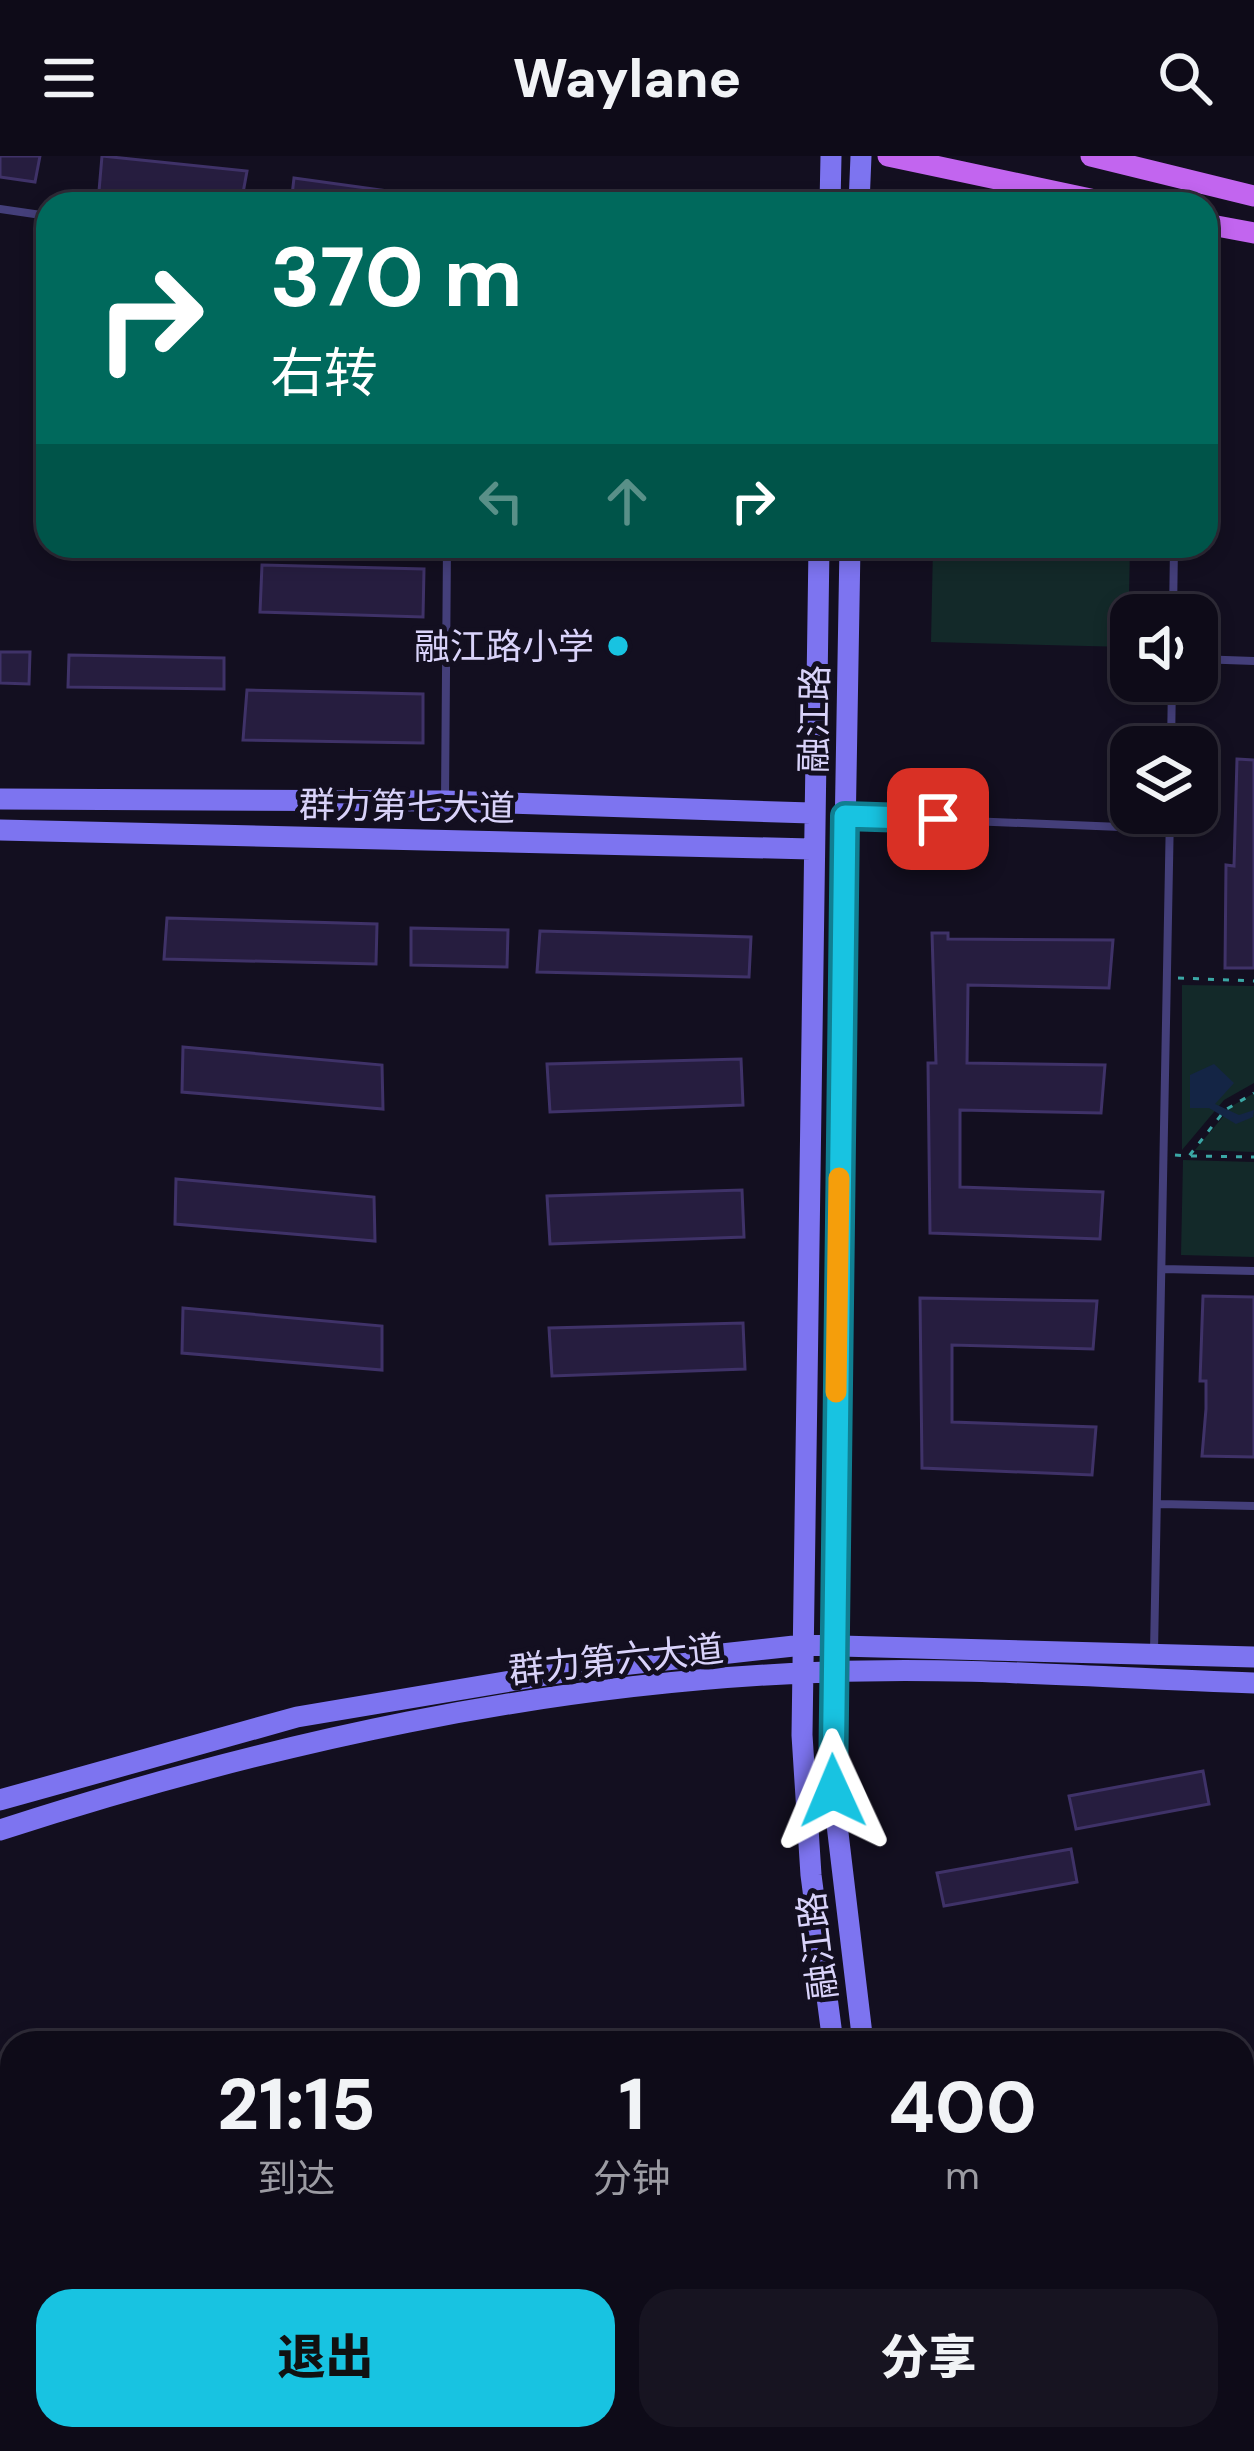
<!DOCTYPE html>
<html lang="zh">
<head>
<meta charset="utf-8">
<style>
	body { margin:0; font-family:"DM Sans","Noto Sans SC",sans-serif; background:#171421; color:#f1f3f6; height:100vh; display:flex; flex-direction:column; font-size:45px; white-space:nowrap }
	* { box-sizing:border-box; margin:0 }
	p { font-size:39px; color:#9b9ba2 }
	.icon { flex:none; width:66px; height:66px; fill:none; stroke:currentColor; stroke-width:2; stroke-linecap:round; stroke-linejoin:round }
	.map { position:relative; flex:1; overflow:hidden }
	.sheet { position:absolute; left:0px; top:1875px; width:1254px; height:420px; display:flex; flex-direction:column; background:#0e0b18; border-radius:36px 36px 0 0; box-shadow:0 6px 18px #0003,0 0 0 3px #2e2b37 }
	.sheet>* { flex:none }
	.top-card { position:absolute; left:36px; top:36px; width:1182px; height:366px; border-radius:36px; box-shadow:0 6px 18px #0003,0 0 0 3px #2e2b37; background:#00695c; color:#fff; overflow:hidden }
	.fabs { position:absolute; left:1110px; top:438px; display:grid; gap:24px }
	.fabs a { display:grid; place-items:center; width:108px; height:108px; border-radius:24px; background:#0e0b18; box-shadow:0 6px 18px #0003,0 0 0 3px #2e2b37; font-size:60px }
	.pin { position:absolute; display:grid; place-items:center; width:102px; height:102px; color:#fff; margin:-51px; border-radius:24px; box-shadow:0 6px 18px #0006 }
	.me { position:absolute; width:132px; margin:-66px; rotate:359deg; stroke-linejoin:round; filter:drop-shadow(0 0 9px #0008) }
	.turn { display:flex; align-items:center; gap:42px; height:252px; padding:0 36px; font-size:54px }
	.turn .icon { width:156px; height:156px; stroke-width:2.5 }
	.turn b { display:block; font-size:84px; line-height:102px }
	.lanes { display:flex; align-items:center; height:114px; padding:0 36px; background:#0003; justify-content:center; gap:60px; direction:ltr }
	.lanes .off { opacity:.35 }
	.eta { display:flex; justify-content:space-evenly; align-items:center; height:204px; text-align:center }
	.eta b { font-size:72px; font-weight:800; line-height:84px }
	.primary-button { display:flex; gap:24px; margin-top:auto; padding:24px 36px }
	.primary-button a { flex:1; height:138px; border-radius:36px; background:#18c3e1; color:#111; font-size:48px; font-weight:800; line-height:138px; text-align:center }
	.primary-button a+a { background:#171421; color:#f1f3f6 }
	header { display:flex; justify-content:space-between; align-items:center; height:156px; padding:0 36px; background:#0e0b18; font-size:54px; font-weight:800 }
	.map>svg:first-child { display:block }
</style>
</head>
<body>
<header><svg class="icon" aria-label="menu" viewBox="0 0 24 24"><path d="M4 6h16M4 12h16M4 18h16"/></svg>Waylane<svg class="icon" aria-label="search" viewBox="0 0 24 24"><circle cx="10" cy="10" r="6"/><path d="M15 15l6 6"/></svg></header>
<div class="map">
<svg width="1254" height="2295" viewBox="0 0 1254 2295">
	<rect width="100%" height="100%" fill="#130f20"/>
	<path fill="#132929" d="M933,390h197l-2,101 -197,-5z
		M1182,829l72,1v97l-30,17 -42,50z
		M1254,937v59l-59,-2 37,-44z
		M1183,1004l71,2v95l-73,-2z
		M1242,2132l12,2v133l-12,-3z"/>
	<path fill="#142545" d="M1214,908l20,19 -19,21 24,11 15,-5 -1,7 -17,7 -27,-16h-19v-33z"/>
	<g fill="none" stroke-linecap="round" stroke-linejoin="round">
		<path stroke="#142545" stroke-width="6" d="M1242,2201h12
			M884,2295l21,-12"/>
	</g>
	<path fill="#261d3f" stroke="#3f3268" stroke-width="3" d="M0,0h40l-5,26 -35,-5z
		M102,0l145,15 -6,33h-49l-93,-13z
		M294,22l123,17 -1,9h-125z
		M262,409l162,4 -1,48 -163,-5z
		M0,496h30l-1,32 -29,-1z
		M69,499l155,3v31l-156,-2z
		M247,534l176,4v49l-180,-3z
		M1237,603l17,1v208h-29l1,-103 8,1z
		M167,762l210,6 -1,40 -212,-5z
		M411,772l97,2 -1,37 -96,-2z
		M540,775l211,6 -2,40 -212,-5z
		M932,777h16v6l165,1 -4,48 -141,-3 -1,78 138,2 -4,48 -141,-3v77l143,5 -3,47 -170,-6 -2,-170h8z
		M183,891l199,18 1,44 -201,-17z
		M741,903l2,46 -193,7 -3,-48z
		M176,1023l198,18 1,44 -200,-17z
		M742,1034l2,47 -194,7 -3,-48z
		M1203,1140l51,1v160l-52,-1 4,-47v-28h-6z
		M920,1142l177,3 -4,48 -141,-4v77l144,5 -4,48 -170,-7z
		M183,1152l199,18v44l-200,-17z
		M743,1167l2,46 -193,7 -3,-48z
		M1203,1615l6,33 -133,25 -7,-33z
		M1071,1693l6,33 -133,24 -7,-33z"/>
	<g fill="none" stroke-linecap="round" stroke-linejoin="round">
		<path stroke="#3ba7a5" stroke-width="3" stroke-dasharray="6 9" stroke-linecap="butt" d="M1178,822l76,3
			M1175,999l14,1 36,-46 29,-17
			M1191,1000l63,1
			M1242,2161l12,1
			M1242,2240l12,3"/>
		<path stroke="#443f7a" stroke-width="8" d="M0,53l48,7
			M1173,459l1,-69
			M1197,503l57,2
			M1171,591l1,-66
			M445,644l2,-254
			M847,660l323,13
			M1162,1113l92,2
			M1160,1348l94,2
			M1154,1496l16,-839"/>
		<path stroke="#7d74f0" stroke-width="21" d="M830,48l1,-48
			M859,48l2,-48
			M819,390l-17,1189 9,140 22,168
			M850,390l-19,1099 2,146 30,252
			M0,643l445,2 366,12
			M0,674l811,19
			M0,1644l297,-83 279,-47 227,-25 451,12
			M0,1674c269,-87 543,-148 827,-158 141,-6 286,7 427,11
			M922,2283l5,12
			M955,2283l5,12"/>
		<path stroke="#c265ef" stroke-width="21" d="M888,0l226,48
			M1091,0l163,40
			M1206,68l48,9"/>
	</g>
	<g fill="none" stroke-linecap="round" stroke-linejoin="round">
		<defs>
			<path id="route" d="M833,1635l12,-975 93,3"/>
		</defs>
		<use href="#route" stroke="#107f92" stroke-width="30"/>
		<use href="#route" stroke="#18c3e1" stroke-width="21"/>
		<path stroke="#f59e0b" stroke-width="21" d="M836,1236l3,-214"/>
	</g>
	<circle fill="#18c3e1" stroke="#130f20" stroke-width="4.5" cx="618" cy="490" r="12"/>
	<g text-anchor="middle" stroke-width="10" stroke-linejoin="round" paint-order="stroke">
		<g font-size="36" fill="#d9d3fa" stroke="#130f20" text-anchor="end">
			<text x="594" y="503">融江路小学</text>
		</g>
		<g font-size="36" fill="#d9d3fa" stroke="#130f20">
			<text transform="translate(814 563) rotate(-89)" y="13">融江路</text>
			<text transform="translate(407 650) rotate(1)" y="13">群力第七大道</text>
			<text transform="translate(616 1503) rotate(-6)" y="13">群力第六大道</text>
			<text transform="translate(817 1790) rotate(-97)" y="13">融江路</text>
		</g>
	</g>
</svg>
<div class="fabs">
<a><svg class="icon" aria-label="sound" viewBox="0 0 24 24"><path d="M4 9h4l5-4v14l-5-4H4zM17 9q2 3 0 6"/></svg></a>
<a><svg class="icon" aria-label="layers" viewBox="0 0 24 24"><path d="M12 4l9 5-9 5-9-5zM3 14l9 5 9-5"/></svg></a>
</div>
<div class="pin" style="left:938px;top:663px;background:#d93025"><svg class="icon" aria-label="arrive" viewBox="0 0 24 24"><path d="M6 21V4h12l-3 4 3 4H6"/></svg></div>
<svg class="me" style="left:833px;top:1635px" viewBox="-20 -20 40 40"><path d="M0-17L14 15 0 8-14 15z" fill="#18c3e1" stroke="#fff" stroke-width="4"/></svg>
<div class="top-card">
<div class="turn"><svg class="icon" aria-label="right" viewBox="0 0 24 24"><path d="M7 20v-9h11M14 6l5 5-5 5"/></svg><div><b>370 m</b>右转</div></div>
<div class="lanes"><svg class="icon off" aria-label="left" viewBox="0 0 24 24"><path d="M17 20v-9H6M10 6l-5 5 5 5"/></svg><svg class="icon off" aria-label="ahead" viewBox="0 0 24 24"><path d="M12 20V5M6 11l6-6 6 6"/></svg><svg class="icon" aria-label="right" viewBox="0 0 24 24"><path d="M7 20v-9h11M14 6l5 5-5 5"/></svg></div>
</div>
<section class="sheet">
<div class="eta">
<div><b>21:15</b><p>到达</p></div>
<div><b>1</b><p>分钟</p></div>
<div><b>400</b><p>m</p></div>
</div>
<div class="primary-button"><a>退出</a><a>分享</a></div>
</section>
</div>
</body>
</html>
